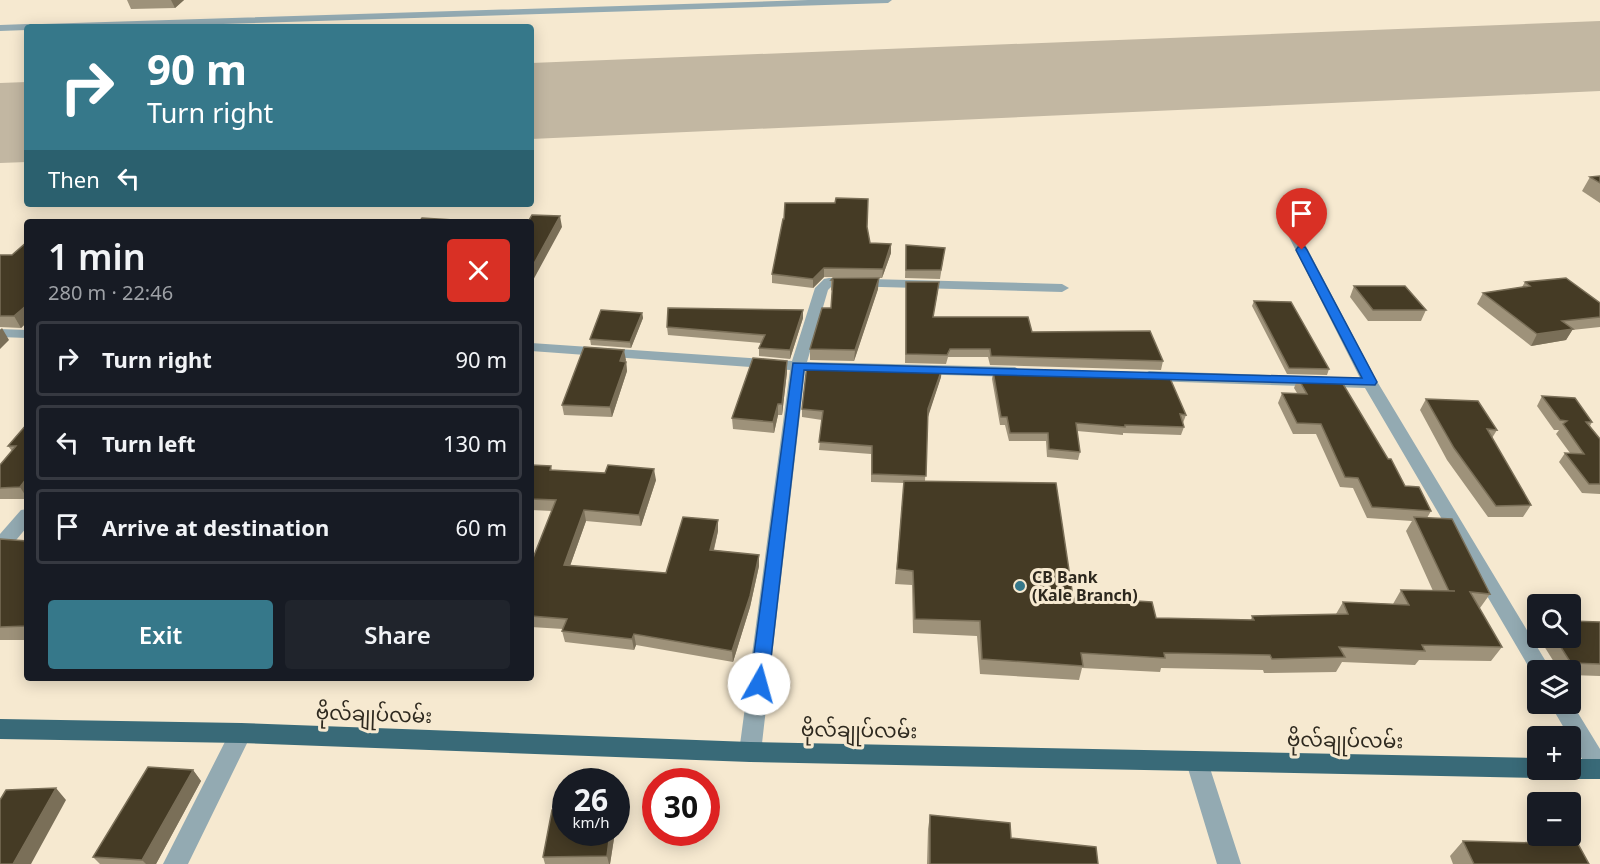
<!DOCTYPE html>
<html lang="en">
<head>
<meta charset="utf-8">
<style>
	body { margin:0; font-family:"Noto Sans","Noto Sans Myanmar",sans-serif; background:#20242c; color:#f1f3f6; height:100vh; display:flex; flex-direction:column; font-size:22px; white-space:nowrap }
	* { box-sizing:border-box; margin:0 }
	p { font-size:20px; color:#9ea1a6 }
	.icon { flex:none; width:33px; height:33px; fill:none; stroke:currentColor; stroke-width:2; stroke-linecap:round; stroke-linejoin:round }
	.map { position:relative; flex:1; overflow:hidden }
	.drawer { position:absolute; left:24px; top:219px; width:510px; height:462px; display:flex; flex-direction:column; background:#171b24; border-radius:6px; box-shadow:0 3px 15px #0003 }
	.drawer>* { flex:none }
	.banner { position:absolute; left:24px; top:24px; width:510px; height:183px; border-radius:6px; box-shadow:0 3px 15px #0003; background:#36788a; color:#fff; overflow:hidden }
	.buttons { position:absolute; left:1527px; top:594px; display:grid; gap:12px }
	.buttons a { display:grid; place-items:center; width:54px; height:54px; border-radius:6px; background:#171b24; box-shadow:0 3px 15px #0003; font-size:30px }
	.speed { position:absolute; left:552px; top:768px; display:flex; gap:12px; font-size:30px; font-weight:700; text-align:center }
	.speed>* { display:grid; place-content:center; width:78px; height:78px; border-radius:50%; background:#171b24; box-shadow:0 3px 15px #0003; line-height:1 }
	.speed small { font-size:15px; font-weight:400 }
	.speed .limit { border:9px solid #d22; background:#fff; color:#111 }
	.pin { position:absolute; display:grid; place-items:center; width:51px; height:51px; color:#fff; margin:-62px -26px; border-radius:50% 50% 50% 0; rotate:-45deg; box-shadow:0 0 6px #0007 }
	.pin .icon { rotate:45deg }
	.me { position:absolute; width:66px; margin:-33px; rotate:7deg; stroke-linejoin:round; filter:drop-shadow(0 0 4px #0008) }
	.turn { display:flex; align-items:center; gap:21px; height:126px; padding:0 24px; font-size:27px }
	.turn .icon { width:78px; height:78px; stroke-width:2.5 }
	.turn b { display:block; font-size:42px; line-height:51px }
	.then { display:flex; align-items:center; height:57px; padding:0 24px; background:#0003; gap:12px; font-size:22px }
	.round { display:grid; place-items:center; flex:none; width:63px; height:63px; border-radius:6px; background:#20242c }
	.summary { display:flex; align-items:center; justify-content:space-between; height:102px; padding:0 24px }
	h1 { font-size:36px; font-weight:600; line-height:45px }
	.button { display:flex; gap:12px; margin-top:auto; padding:12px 24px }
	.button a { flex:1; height:69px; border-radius:6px; background:#36788a; color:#fff; font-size:24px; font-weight:600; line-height:69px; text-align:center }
	.button a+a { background:#20242c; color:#f1f3f6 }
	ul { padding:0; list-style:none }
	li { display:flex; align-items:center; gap:18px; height:75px; margin:0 12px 9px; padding:0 12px; border:3px solid #363941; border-radius:6px }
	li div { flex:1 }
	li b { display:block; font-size:22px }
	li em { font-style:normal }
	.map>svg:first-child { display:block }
</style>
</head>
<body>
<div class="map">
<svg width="1600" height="864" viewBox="0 0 1600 864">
	<rect width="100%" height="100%" fill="#f6e9d0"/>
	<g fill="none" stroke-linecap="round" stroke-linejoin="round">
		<path fill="#c2b7a2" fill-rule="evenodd" d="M1600,21v70l-1069,48v-76z
			M27,82v80l-27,1v-80z"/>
		<path fill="#93aab2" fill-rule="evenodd" d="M1292,227l6,4 80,152 173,287h-13v8l-4,-2 -169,-288 -216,-7 -8,-5 8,-5 211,7 -74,-147z
			M829,278l233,6 7,4 -7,4 -217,-6h-13l-4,4 -21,72 208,5 8,5 -8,5 -210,-6 -44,381 -3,7 -8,3 -8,-3 -3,-7 51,-382 -259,-19v-8l261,18 23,-73 9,-9z
			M0,329l27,1v8l-27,-1z
			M27,509v18l-20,24 -7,2v-19l21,-24z
			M1570,700l30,49v30l-8,-3 -42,-72h20z
			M241,723l8,3 3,7 -64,131h-25l70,-138z
			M1197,752l8,3 3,7 33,102h-24l-31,-102 3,-7z"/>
		<path fill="#93aab2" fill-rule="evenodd" d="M808,0h84l-4,3 -763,24h-87l4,-3z
			M0,25l27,-1 4,3h-4v3l-27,1z"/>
		<path fill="#396a78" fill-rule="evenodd" d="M0,719l241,4 509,19 788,16v12h11l-3,5 -8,3 -788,-16 -509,-19 -241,-4z
			M1570,759h30v20h-30l-8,-3 -3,-6h11z"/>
	</g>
	<path fill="#9e927a" d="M127,0h57l-9,8 -44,1z
		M1600,176v27l-18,-12 8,-14z
		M867,227l3,16 21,10 -9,25 -58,-1 -11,11 -41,-5v-9z
		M27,242v80l-6,6 -21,-1v-72h12z
		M906,245l39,3 -5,31 -35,-1z
		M831,280l47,9 -24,72 -44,-1v-11l21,-41 1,-17 -1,-1z
		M906,282l32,9 -5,26 99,15 131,29 -2,9 -171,-5 -2,-8h-40l-2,7 -41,-1z
		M1525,282l75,21v24l-28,3 -6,10 -35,6 -54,-42 6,-11 39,-6z
		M1354,286l72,24 -5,11h-53l-18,-24z
		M1254,301l75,68 -2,6 -40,-1 -35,-68z
		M642,313l1,5 -12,30 -40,-3 -1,-6z
		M803,318l-13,41 -31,-3v-8l2,-5 -93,-8 -1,-8z
		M626,360l1,11 -15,46 -48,-2 -2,-10z
		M787,361v11l-5,43h-4l-4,18 -41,-4 -1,-11z
		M993,371l193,44 -3,8h-1l2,4 -3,8 -58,-2v2l-46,-4 3,21 -2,8 -31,-3 -1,-16h-37l-4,-16h-5l-8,-46z
		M941,377l-13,38 -3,66 148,116 83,21 95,2 1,-4 84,-2 7,-12 50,2 8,-14 32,1 -27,-60 6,-10 -45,-3 -14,-30 -13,-1 -24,-53h-23l-15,-31 4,-10h15l-3,-5 4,-10 90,81 17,27 26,25 -4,7 63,76 -10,14h-1l23,39 -11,14 -72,-1 -4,5 -73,-3 -6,10 -72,1 -1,-3 -102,-2 -1,4 -78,-4 -3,12 -99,-6 -3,-38 -64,-3 -1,-48 -17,-1 9,-101 -33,-1v-28l-52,-4 3,-30 -20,-3v-8z
		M1542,396l50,26 -2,4 10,13v55l-18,-1 -23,-31 6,-9h5l-14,-19 3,-4h-5l-17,-24z
		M1426,399l71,31 -5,8 39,67 -8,12h-35l-41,-57 -27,-50z
		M27,424v75h-27v-34l12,-14 -4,-5z
		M531,465l20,1 1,4 104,10 -15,46 -55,-5 -16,45 96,7 52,-53v11l-4,19 45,5v11l-9,41 -17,55 -97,-17 -2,5 -69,-8 -3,-11 1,-2 -32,-2v-69h2l19,-47 -21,-1z
		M0,539l27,2v99h-27z
		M1600,622v54l-30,-1v-5h-11l-20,-32h31z
		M193,770l8,11 -45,83h-56l-7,-7z
		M930,815l81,23 87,26h-171l1,-35z
		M566,832h49l-5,32h-65l-2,-7z
		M1463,841l126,23h-136l-3,-8z"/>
	<path fill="#7a6f58" d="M171,0h13l-9,8z
		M560,216l2,11 -31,57v-15z
		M891,244v9l-9,25 1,-9z
		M824,268v9l-11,11v-9z
		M879,278l-1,11 -24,72 1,-11z
		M27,305v17l-6,6 -7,-12z
		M803,310v8l-13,41v-9z
		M642,313l1,5 -12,30 -1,-6z
		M2,328l7,12 -9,9v-19z
		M1573,329l-7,11 -35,6 6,-12z
		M624,350l2,10 -5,11 -1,-10z
		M787,361v11l-5,43v-11z
		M626,362l1,9 -15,46 -2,-10z
		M942,369l-1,8 -13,40v-8z
		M778,404v11l-4,18 -1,-11z
		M654,469l2,11 -15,46 -2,-11z
		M27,478v20l-7,-11z
		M584,510l2,11 -20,56 -2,-12z
		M718,520v11l-7,30 -1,-11z
		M759,555v11l-9,41 -17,55 -1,-11z
		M634,634l2,11 -2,5 -2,-11z
		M193,770l8,11 -45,83h-10l-4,-4z
		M56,788l10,12 -35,64h-18z
		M610,832h5l-5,32h-1l-2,-8z"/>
	<path fill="#453b25" stroke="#7a6f58" stroke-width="1.5" d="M1600,176v7l-10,-6z
		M836,198l32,1 -1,28 3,16 21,1 -8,25 -59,-1 -11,11 -41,-5 11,-55h1l1,-16h50z
		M532,215l28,1 -29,53v-47h-3z
		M422,218l64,4h-67z
		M27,242v63l-13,11h-14v-61h12z
		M906,245l39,3 -4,22h-35z
		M833,278h46l-24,72 -45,-1 12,-41h9l2,-28h-2z
		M1566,278l34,25v14l-38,4 11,8 -36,5 -54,-41 47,-7 -5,-4z
		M906,282h33l-6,35h95l4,15 118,-1 13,30 -172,-5 -1,-7h-40l-3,6 -41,-1z
		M1354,286h51l21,24h-53z
		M1254,301l37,1 38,67 -40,-1z
		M668,308l135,2 -13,40 -31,-2 6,-13 -98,-8z
		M601,310l41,3 -12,29 -40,-3z
		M584,347l40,3 -4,11 6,1 -16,45 -48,-2z
		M753,358l34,3 -5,43h-4l-5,18 -41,-4z
		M807,365l99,7v-4l36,1 -14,40 -2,67 -54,-2v-28l-53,-4 4,-31 -21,-2z
		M993,371l176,5 17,39 -6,-1 4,13 -59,-2v2l-49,-4 4,29 -31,-3 -1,-16h-38l-3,-16h-6z
		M1298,378l42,1 48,80h3l14,27 14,1 12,24 -59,-4 -14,-29 -13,-1 -24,-53 -24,-1 -15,-30 25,1z
		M1542,396l33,2 17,24h-6l14,17v45h-11l-24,-31 19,1 -21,-30 4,-3 -7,-1z
		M1426,399l52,2 19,29 -10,-1 44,76 -35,1 -42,-58z
		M27,424v54l-7,9 -20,1v-23l16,-19h-8z
		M531,465l20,1 -1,4 55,3 3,-8 46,4 -15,46 -55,-5 -20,55 102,8 17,-56 35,3 -8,30 49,5 -9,41 -18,55 -98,-17 -2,5 -70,-8 5,-12 -36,-3v-58h2l23,-58 -25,-1z
		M904,481l152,2 17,114 79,5 4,16 98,2 -2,-4 96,-2 -5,-12 66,3 -8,-15 54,1h-6l-35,-74 38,2 38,75 -20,-2 32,55 -80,-2 3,6 -86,-4 6,10 -73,2 -2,-4 -106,-2 1,5 -84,-5 2,13 -101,-7 -2,-38 -65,-2 -2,-48 -16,-2z
		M0,539l27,2v85l-27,1z
		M1570,621l30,1v42l-29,-1 -16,-25h15z
		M148,767l45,3 -51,90 -49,-3z
		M56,788l-43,76h-13v-64l6,-10z
		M552,810h14v22h44l-3,24 -64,1z
		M930,815l80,8 1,15 85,9 2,17h-168z
		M1463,841l115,3 11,20h-115z"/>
	<path fill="#1a73e8" stroke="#114b97" stroke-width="1.5" d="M1298,247h7l2,3 70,132 -2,3 -571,-15 -36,314 -3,5 -6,2 -6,-2 -3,-5 43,-321 569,15 -66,-128z"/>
	<circle fill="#36788a" stroke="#f6e9d0" stroke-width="2" cx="1020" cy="586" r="6"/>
	<g text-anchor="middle" stroke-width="6" stroke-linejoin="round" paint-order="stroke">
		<g font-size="16" font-weight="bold" fill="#2d281e" stroke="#f6e9d0" text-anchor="start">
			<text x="1032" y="583">CB Bank<tspan x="1032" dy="18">(Kale Branch)</tspan></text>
		</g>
		<g font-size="20" fill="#2d281e" stroke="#f6e9d0">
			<text transform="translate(374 714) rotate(2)" y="7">ဗိုလ်ချုပ်လမ်း</text>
			<text transform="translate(859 730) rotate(1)" y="7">ဗိုလ်ချုပ်လမ်း</text>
			<text transform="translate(1345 740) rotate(1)" y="7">ဗိုလ်ချုပ်လမ်း</text>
		</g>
	</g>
</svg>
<div class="buttons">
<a><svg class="icon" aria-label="search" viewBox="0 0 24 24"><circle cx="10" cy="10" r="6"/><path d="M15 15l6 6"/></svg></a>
<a><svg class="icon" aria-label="layers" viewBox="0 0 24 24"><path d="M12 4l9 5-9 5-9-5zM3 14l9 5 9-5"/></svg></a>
<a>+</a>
<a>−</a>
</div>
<div class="speed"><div>26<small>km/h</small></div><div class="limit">30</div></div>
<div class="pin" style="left:1302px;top:250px;background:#d93025"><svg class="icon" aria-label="arrive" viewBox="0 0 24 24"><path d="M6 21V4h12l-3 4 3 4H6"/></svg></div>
<svg class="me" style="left:759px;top:684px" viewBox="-20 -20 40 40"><circle r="19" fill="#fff"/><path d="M0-13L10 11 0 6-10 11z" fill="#1a73e8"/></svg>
<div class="banner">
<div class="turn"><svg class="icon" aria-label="right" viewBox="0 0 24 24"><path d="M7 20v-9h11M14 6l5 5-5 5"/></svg><div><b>90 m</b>Turn right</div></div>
<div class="then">Then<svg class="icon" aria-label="left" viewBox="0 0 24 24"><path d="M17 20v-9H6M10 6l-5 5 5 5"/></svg></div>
</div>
<section class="drawer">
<div class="summary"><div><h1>1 min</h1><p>280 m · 22:46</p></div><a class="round" style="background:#d93025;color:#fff"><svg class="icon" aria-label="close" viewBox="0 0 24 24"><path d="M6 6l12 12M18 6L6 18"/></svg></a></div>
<ul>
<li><svg class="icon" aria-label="right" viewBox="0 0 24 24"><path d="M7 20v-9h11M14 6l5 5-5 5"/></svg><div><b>Turn right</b></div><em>90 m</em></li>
<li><svg class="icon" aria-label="left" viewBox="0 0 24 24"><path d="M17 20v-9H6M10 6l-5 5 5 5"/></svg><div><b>Turn left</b></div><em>130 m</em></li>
<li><svg class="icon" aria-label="arrive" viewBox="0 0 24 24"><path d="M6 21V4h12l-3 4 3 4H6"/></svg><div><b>Arrive at destination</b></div><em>60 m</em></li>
</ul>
<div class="button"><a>Exit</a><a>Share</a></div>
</section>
</div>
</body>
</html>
